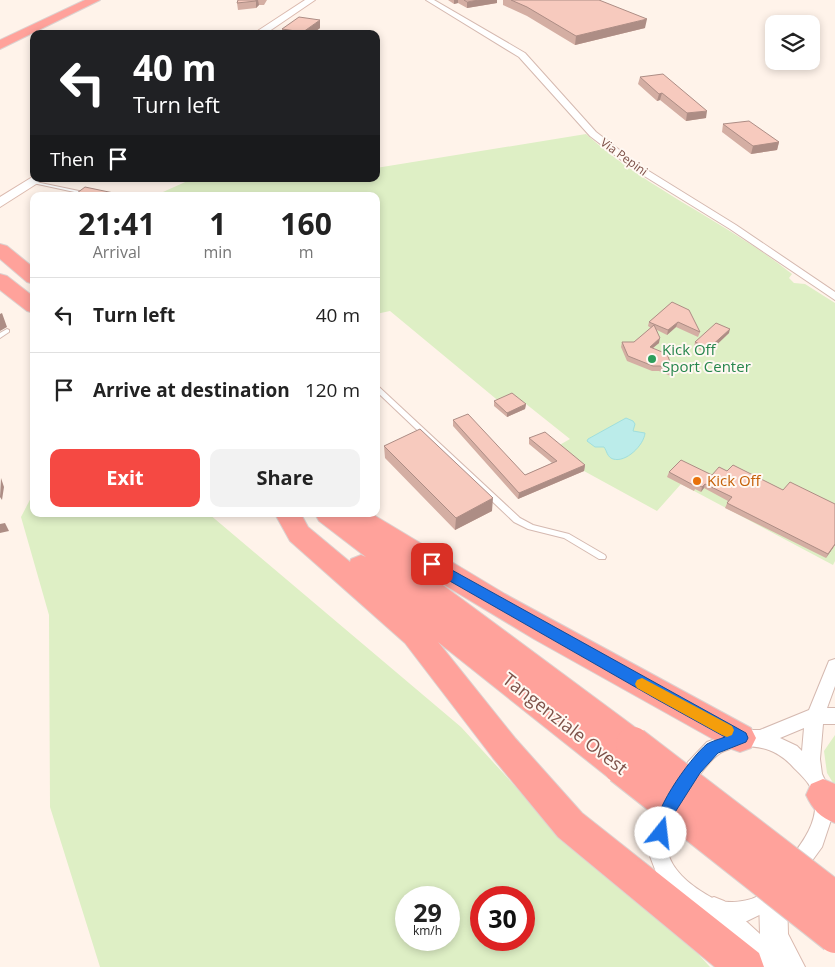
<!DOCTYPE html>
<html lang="en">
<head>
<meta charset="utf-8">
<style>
	body { margin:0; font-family:"Open Sans",sans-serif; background:#f2f2f2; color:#222; height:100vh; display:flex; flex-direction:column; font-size:19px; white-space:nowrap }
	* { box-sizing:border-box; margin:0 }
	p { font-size:16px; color:#767676 }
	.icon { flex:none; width:28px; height:28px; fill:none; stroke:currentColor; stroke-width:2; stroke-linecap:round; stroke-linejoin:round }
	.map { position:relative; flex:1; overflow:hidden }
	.sheet { position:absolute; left:30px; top:192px; width:350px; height:325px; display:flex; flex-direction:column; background:#fff; border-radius:10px; box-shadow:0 2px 8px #0003 }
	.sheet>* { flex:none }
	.hud { position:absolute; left:30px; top:30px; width:350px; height:152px; border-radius:10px; box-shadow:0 2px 8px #0003; background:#202124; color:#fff; overflow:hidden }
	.buttons { position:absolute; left:765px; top:15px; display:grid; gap:10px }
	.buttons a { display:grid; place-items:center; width:55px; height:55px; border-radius:10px; background:#fff; box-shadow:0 2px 8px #0003; font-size:25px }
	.speed { position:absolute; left:395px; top:886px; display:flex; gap:10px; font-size:25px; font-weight:700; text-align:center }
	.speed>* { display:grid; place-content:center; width:65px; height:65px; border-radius:50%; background:#fff; box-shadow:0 2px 8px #0003; line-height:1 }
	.speed small { font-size:12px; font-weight:400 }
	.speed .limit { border:8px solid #d22; background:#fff; color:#111 }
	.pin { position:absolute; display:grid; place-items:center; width:42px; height:42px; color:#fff; margin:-21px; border-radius:10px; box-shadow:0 2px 8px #0006 }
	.me { position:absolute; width:55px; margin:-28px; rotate:16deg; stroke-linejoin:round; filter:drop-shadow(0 0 4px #0008) }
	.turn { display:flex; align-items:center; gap:18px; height:105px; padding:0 20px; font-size:22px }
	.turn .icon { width:65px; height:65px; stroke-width:2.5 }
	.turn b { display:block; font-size:35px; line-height:42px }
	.then { display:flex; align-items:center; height:48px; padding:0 20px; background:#0003; gap:10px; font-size:19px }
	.eta { display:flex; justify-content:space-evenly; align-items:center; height:85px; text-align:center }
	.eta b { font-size:30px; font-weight:700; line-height:35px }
	.button { display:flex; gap:10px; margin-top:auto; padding:10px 20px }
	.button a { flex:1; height:58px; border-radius:10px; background:#f54943; color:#fff; font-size:20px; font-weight:700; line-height:58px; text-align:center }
	.button a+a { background:#f2f2f2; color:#222 }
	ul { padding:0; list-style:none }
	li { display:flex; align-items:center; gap:15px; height:75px; padding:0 20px; border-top:1px solid #e0e0e0 }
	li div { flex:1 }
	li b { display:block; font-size:19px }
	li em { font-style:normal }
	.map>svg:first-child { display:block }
</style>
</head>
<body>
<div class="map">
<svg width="835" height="967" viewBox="0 0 835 967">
	<rect width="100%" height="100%" fill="#fff3ea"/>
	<path fill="#deefc5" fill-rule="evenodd" d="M586,134c62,56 141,88 206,140l-3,4 5,5 11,1 30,19v258l-2,4 -152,-81 -24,27 -73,-40 -28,-24 14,-8 -54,-43 -15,7 -111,-92 -14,3v-118h-222l38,-17h184v-11z
		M34,492v22h175l252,213 96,105 134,114 19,21h-610l-50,-160 -1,-192 -28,-98zM406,898h43v42h-43zM481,898h43v42h-43z
		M835,735v51l-8,-13 -3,-22z"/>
	<path fill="#bbecea" stroke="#a0dfdd" d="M626,418l7,3 2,3 -2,7 12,2c-1,12 -19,30 -32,26 -6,-2 -6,-8 -9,-12h-9l-8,-6 1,-2z"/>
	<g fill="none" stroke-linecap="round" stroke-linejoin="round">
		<defs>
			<path id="lane" d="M31,181l67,14 2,1h-7l-60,-13 -2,-1z
				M7,329l2,1v2l-9,6v-5z
				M376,385l2,1 142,132 13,7 36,9 36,21 1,2 -1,2h-6l-35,-21 -36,-9 -14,-7 -138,-131z"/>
			<path id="street" d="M426,0h8l91,53 71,79 43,33 97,60 99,67v8l-105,-71 -97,-60 -43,-33 -71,-79z
				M835,659v27l-8,22h8v16h-12l-3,35 2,15 10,21v22l-10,30 -42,58 -33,16h-33l-30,-17 -25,-24 -11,-29 10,-42 30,-47 19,-20 33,-12h20l49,-20 20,-49zM804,728l-2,23 -5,-5 -17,-8zM740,746c23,0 38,4 54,22 8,8 17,16 20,27 7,29 -17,54 -32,74 -5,7 -10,17 -16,22 -14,12 -42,15 -57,5 -16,-9 -36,-24 -41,-43 -5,-24 31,-85 51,-99 5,-4 15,-6 21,-8z"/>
			<path id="secondary" d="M305,0h10l-50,34h-12z
				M34,176v3h10l-44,28v-10z
				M773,884l10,4 4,10 1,36 17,33h-50l-51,-46 -4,-10 4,-10 10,-4 10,4 36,33 -1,-36 4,-10z"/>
			<path id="highway" d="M85,0h15l-100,49v-9z
				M0,244l7,2 27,22v16l-7,-2 -27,-23z
				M0,274l7,2 27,21v16l-7,-2 -27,-21z
				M275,514h26l7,13 42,35 1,-3 10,-4 5,2 -47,-36 -4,-7h57l133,80 246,134 5,10 -5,10 -11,4 -11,-4 -195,-109 -98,-59 208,154 5,10 -5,10 -10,4 3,9 -4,11 -12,4 -12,-4 -171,-136 77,96 67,75 177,140 5,14h-49l-157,-130 -65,-79 -88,-115 -115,-102z
				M823,779l12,5v39c-15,-6 -22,-13 -29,-28l5,-11z"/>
		</defs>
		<use href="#lane" stroke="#d5b9b0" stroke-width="2"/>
		<use href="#street" stroke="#d5b9b0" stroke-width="2"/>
		<use href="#secondary" stroke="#dbbaaf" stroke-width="2"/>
		<use href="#highway" stroke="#ddd2d0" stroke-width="2"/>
		<use href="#lane" fill="#fff" fill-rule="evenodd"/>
		<use href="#street" fill="#fff" fill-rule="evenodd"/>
		<use href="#secondary" fill="#fff" fill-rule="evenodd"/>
		<use href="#highway" fill="#ffa29b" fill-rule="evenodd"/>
		<defs>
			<path id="highway-bridge" d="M633,744l202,155
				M621,767l214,169"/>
		</defs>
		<use href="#highway-bridge" stroke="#ddd2d0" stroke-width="36" stroke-linecap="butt"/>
		<use href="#highway-bridge" stroke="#ffa29b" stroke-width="34"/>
	</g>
	<path fill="#d4aea3" d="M238,0h29l-3,5h-5l-3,3 -18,2 -1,-7z
		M448,0h49v3l-30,5 -9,-5 -4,1z
		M503,0h96l46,28 -70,17 -48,-29 -24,-11z
		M320,28l-8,6h-30v-5z
		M640,77l66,41 -20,3 -26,-21 -3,1 -19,-17z
		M723,124l56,18 -2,8 -26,4 -29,-22z
		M672,302l28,30 -2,5 -22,-10 -9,8 -10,-5 2,13 -6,5 21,24 -1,5 -14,-6h-7l-25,-10 -6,-14 1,-5h12l17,-14 -3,-2 1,-4z
		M729,333l-21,20 -14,-6 1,-5z
		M494,401l32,3 -1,5 -18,8 -13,-11z
		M453,420l72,55 27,-12 -23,-19v-6l56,27 -1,6 -66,28 -65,-73z
		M384,446l108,65 -37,19 -70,-72z
		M727,471l56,19 52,14v41l-9,13 -101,-50 3,-7 -24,-13 -3,4 -6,-3 -1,2 -27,-14 2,-5 43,3z"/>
	<path fill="#ad8d85" d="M256,0h2l1,5 -3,3z
		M454,0h4v3l-4,1z
		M479,0h18v3l-30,5v-6z
		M647,19l-2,9 -70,17 1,-9z
		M320,20v8l-8,6h-9v-2z
		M662,93l-2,7 -3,1 2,-7z
		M707,111l-1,7 -20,3 1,-8z
		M779,142l-2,8 -26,4 2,-8z
		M2,313l5,14 -7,4v-17z
		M678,322l-2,5 -9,8 1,-5z
		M730,329l-1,4 -21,20 1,-5z
		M660,338l-1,5 -10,8 1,-4z
		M526,404l-1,5 -18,8v-4z
		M585,465l-1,6 -66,28 1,-6z
		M1,478l3,9 -2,13 -2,-3z
		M705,484l-1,4 -3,4 1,-5z
		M493,498l-1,13 -37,19 1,-12z
		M5,523l4,8 -9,2v-9z
		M835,544v1l-9,13 2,-4z"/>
	<path fill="#f7cabe" stroke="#ad8d85" d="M238,0h18v1l-19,2z
		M464,0h15l-12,2z
		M511,0h88l48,19 -71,17 -49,-29z
		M299,17l21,3 -17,12 -21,-3z
		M663,74l44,37 -20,2 -25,-20 -3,1 -19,-17z
		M749,121l30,21 -26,4 -30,-22z
		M85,187l43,9h-55z
		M672,302l17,8 11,22 -22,-10 -10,8 -19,-8z
		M716,323l14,6 -21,19 -14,-6z
		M654,325l6,13 -10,9 17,7 7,18 -14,-6h-7l-25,-10 -6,-14h12z
		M512,393l14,11 -19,9 -13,-12z
		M468,414l57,61 32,-14 -28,-23 16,-6 40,33 -66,28 -66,-73z
		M420,429l73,69 -37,20 -72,-72z
		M681,460l31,15 7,-8 8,4 6,-6 50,25 7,-8 45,22v40l-7,10 -101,-51 5,-6 -27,-13 -3,3 -5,-3 -2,2 -26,-14z"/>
	<path fill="#1a73e8" stroke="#114b97" d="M432,559l314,174 2,5 -2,4 -28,11 -18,20 -28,44 -5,21 -6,3 -5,-3c-9,-21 34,-80 51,-94 5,-3 13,-5 18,-7l-67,-37 -231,-132 -1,-4 1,-3z"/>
	<path fill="#f59e0b" d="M642,678l90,48 2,4 -2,5 -5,2 -5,-2 -85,-47 -2,-4 2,-4z"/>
	<circle fill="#2e9e5b" stroke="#fff8f2" stroke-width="2" cx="652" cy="359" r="5"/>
	<circle fill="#e8710a" stroke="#fff8f2" stroke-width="2" cx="697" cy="481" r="5"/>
	<g text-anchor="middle" stroke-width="4" stroke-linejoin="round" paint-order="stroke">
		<g font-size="12" fill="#7e5249" stroke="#fff8f2">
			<text transform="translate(624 157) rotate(36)" y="4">Via Pepini</text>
		</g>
		<g font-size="15" fill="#27864d" stroke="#fff8f2" text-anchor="start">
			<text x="662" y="355">Kick Off<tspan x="662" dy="17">Sport Center</tspan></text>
		</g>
		<g font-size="15" fill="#c56008" stroke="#fff8f2" text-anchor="start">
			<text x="707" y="486">Kick Off</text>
		</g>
		<g font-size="18" fill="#7e5249" stroke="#fff8f2">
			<text transform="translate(565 724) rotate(38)" y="6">Tangenziale Ovest</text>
		</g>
	</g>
</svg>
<div class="buttons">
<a><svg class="icon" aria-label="layers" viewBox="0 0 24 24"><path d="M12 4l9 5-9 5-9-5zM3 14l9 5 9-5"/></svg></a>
</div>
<div class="speed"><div>29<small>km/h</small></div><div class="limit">30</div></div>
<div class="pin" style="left:432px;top:564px;background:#d93025"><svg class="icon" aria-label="arrive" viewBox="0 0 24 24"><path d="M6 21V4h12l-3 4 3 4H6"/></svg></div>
<svg class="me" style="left:661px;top:833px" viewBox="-20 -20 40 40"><circle r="19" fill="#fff"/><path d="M0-13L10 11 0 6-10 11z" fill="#1a73e8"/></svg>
<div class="hud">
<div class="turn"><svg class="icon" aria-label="left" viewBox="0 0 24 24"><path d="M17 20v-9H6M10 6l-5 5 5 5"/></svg><div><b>40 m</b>Turn left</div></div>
<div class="then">Then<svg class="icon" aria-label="arrive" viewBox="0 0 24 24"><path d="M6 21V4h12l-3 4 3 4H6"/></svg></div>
</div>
<section class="sheet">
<div class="eta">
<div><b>21:41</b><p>Arrival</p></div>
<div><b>1</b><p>min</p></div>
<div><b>160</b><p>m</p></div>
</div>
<ul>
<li><svg class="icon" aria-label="left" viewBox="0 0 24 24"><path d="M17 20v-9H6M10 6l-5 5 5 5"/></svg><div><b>Turn left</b></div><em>40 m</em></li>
<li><svg class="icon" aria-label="arrive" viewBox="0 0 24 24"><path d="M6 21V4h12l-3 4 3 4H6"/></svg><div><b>Arrive at destination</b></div><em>120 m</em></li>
</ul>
<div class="button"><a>Exit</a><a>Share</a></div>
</section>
</div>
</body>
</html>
